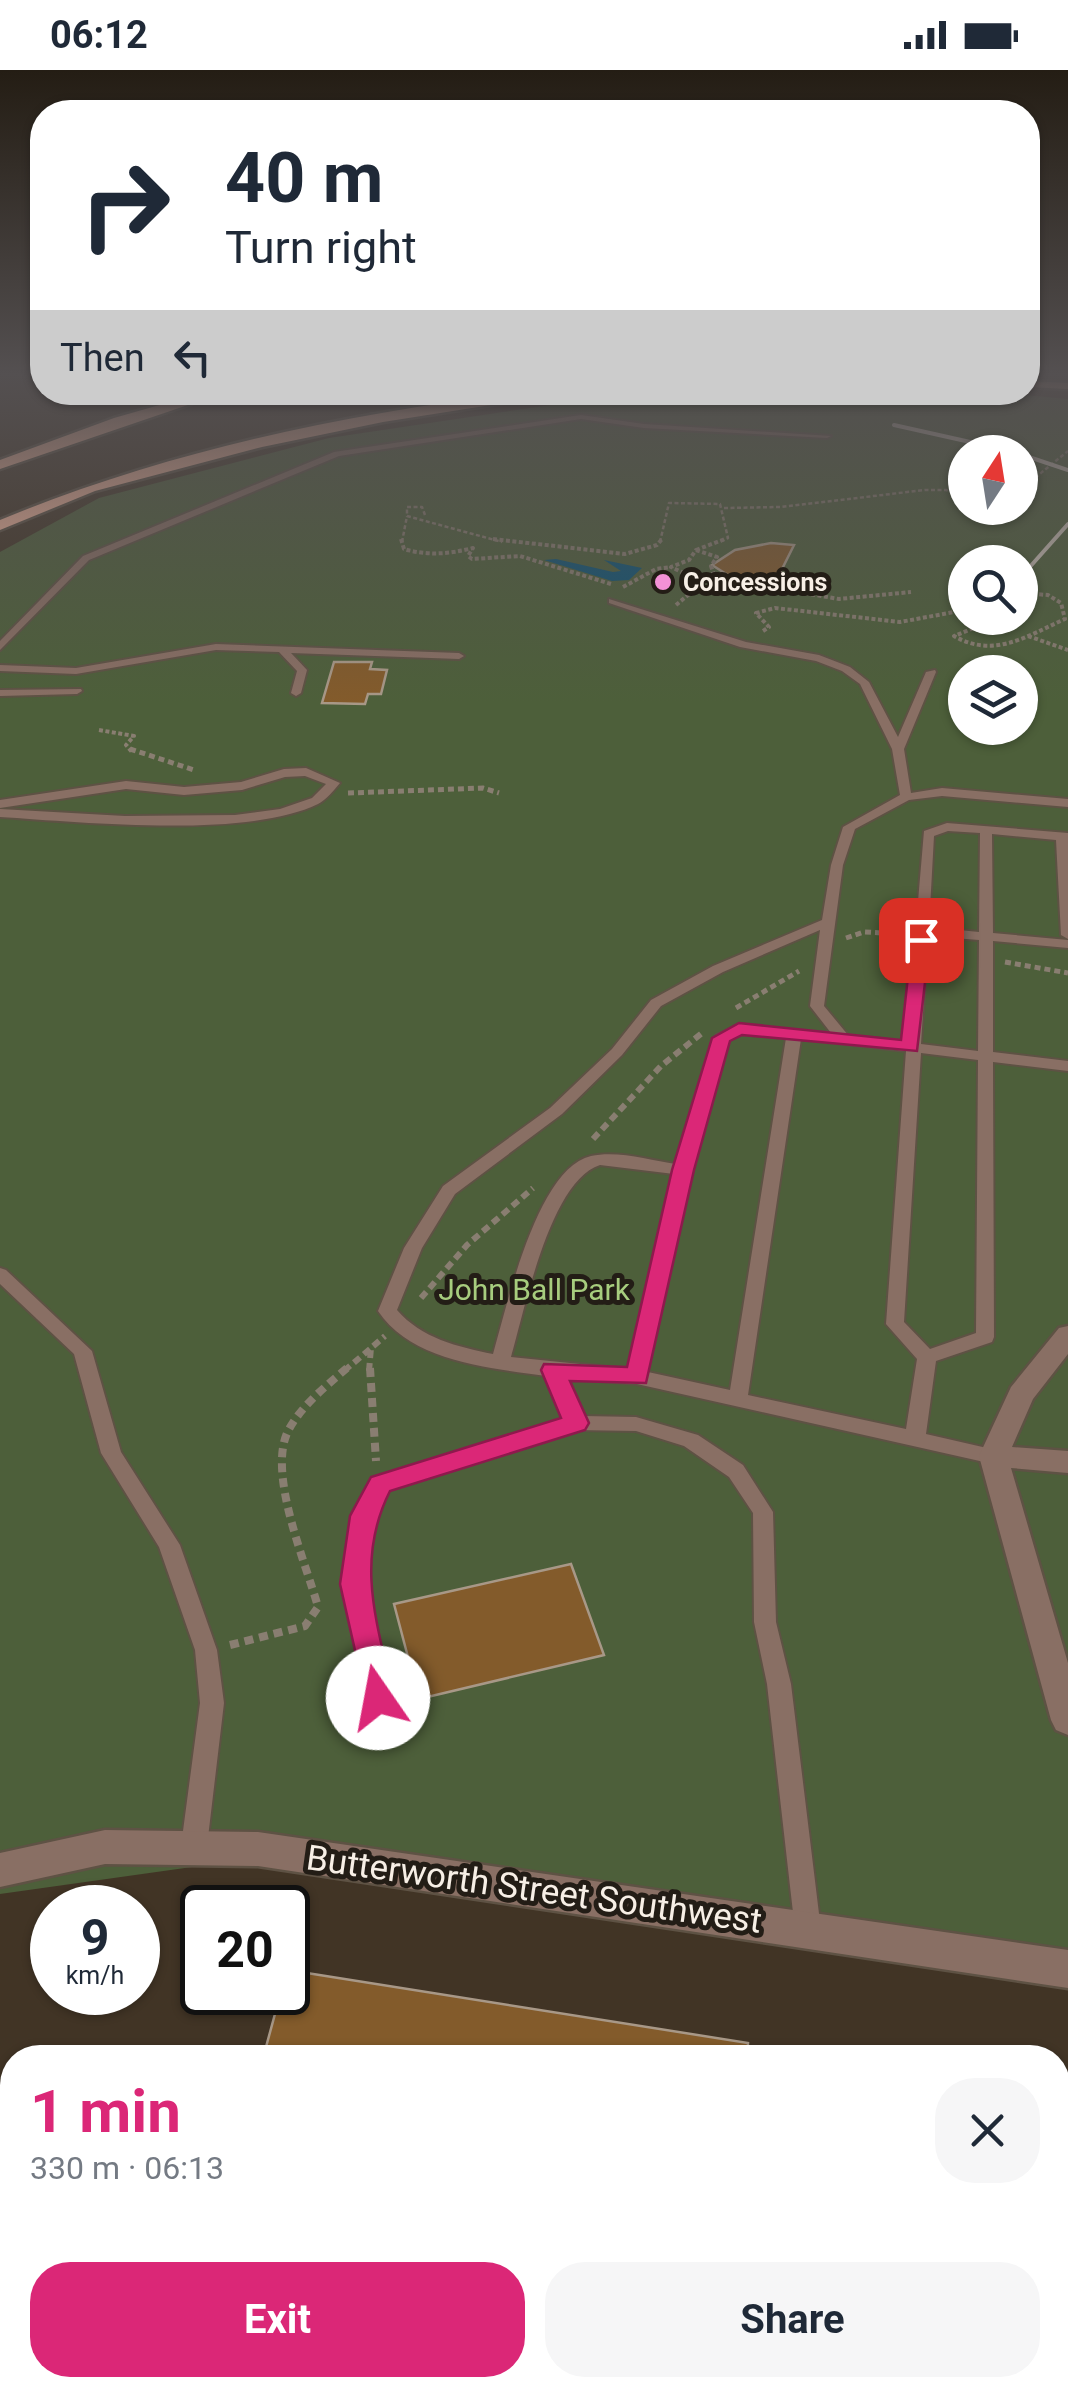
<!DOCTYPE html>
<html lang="en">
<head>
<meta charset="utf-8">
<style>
	body { margin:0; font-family:Roboto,sans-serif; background:#f6f6f7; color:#1f2937; height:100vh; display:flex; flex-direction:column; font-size:38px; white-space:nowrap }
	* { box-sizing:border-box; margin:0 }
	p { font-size:32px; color:#747a83 }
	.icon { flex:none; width:55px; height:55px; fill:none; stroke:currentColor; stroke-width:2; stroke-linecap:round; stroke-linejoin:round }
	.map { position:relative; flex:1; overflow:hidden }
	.side { position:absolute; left:0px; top:1975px; width:1070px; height:352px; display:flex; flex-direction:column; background:#fff; border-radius:40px 40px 0 0; box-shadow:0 2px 8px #0004 }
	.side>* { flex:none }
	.top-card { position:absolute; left:30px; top:30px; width:1010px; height:305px; border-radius:40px; box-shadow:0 2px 8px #0004; background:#fff; color:#1f2937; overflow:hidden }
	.needle { width:65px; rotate:12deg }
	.tools { position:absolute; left:948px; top:365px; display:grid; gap:20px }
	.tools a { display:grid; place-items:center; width:90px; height:90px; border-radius:50%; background:#fff; box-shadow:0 2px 8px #0004; font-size:50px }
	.speed { position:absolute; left:30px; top:1815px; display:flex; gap:20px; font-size:50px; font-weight:700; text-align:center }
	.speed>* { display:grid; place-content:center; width:130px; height:130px; border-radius:50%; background:#fff; box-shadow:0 2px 8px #0004; line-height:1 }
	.speed small { font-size:25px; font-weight:400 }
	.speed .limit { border:5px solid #111; border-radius:15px; background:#fff; color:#111 }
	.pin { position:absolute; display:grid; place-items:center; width:85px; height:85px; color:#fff; margin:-42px; border-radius:20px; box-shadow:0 5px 15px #0006 }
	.me { position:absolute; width:110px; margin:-55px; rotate:348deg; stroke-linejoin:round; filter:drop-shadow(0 0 8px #0008) }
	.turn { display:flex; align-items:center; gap:35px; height:210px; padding:0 30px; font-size:45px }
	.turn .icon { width:130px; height:130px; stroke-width:2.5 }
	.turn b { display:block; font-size:70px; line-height:85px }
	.then { display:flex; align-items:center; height:95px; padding:0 30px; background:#0003; gap:20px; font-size:38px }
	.round { display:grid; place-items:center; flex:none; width:105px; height:105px; border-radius:40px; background:#f6f6f7 }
	.overview { display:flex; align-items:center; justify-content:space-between; height:170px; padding:0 30px }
	h1 { font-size:60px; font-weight:700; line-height:75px; color:#db2777 }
	.action { display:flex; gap:20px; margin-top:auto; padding:20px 30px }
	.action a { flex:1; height:115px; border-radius:40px; background:#db2777; color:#fff; font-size:40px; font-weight:700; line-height:115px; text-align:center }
	.action a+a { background:#f6f6f7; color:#1f2937 }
	.status { display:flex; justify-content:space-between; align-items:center; height:70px; padding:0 50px; background:#fff; direction:ltr }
	.status svg { height:28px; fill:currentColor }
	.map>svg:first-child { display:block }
</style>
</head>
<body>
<div class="status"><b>06:12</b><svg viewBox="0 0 49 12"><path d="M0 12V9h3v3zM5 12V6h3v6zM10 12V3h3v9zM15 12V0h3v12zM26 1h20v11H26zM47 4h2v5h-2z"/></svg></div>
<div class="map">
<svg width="1068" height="2326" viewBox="0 0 1068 2326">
	<rect width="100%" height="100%" fill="#413425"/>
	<path fill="#4d5f3a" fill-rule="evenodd" d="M703,322h290l75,7v1570l-777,-116 -291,41v-1342l99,-54 230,-60 228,-34zM965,382h55v56h-55zM965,492h55v56h-55zM965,602h55v56h-55z"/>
	<path fill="#0d5373" d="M556,489l57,13 8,-1 -17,-11 38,8 -13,12 -17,1 -68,-21z"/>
	<path fill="#835b2b" stroke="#a89887" stroke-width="2.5" d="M771,473l23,2 -18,36 -34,3 -30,-19 23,-15z
		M334,592h38l-2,7 17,1 -6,24h-13l-3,10 -43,-1z
		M571,1494l33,91 -185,44 -25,-95z
		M288,1900l460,73 -1,15h-484l18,-66h7z"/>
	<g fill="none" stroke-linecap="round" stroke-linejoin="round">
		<defs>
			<path id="service" d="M581,345l63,9 187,12 -4,2 -183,-10 -63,-9 -242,37 -250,104 -89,90v-9l83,-85 251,-104z
				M609,529l137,43 73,13 31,12 19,15 29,55 28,-65 9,-2 1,2 -32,77 7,44 31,-5 126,11v8l-126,-11 -33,4 -54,29 -12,36 -19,141 24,29 58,7 18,-211 23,-8 121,10v106l-7,-4 -5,-95 -64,-6 1,99 75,7v8l-75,-7v111l75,9v10l-75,-9 1,275 -2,5 -56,19 -10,73 74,17 3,5 -3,5 -7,3 -356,-80 -71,-6 17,38 53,1 62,18 45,30 30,47 3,110 15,62 30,246 -4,9 -9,4 -9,-4 -4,-9 -28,-246 -13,-62 -1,-109 -24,-36 -45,-31 -48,-15 -60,-1 -188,59c-32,75 -16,133 2,209l-4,7 -8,3 -8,-3 -4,-7c-17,-80 -33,-143 7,-220l191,-59 -18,-43c-56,-8 -134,-14 -168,-65l26,-63 39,-62 107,-78 62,-59 39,-49 62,-34 109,-46 9,-55 12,-38 57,-32 -8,-46 -32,-65 -18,-13 -26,-10 -76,-14 -131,-44zM948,761l32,2 -1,99 -50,-5 5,-91zM820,860l-10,76 21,27 -92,-8 -23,10 -40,129c-26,-4 -59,-14 -85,-8 -54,12 -84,150 -98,198 -35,-7 -72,-16 -96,-44l25,-62 33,-54 107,-80 60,-59 39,-49 62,-34zM928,866l51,4 -1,111 -57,-7zM741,964l45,4 -56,352 -82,-18 43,-202 37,-130zM801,969l105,12 -20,273 31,35 -11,70 -158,-34zM921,983l57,7 -2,273 -46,16 -26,-27zM600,1095l74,9 -45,195 -118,-12c14,-48 39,-176 89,-192z
				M216,574l243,9 5,3 -5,3 -168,-6 16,17 -6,23 -5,3 -5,-3 6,-22 -18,-19 -63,-2 -140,24 -76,-3v-6l76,3z
				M81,619l1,2 -5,3 -77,2v-6z
				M306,698l34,15c-6,7 -14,17 -22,21 -72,35 -237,18 -318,13v-8l125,7 110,-1 45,-6 32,-11 14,-14 -21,-8 -20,1 -43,13 -58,5 -58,-6 -126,19v-8l126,-19 58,6 57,-5 43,-13z
				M0,1198l6,2 86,81 29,101 59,93 37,105 7,53 -17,143 -4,8 -9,4 -9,-4 -4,-8 19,-143 -5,-53 -36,-103 -58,-94 -27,-99 -74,-70z"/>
			<path id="minor" d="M1068,1256v28l-35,45 -21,48 56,4v22l-57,-5 57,195v72l-12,-5 -5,-10 -72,-264 32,-69 48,-59z"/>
			<path id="tertiary" d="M105,1760l153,2 810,118v38l-810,-122 -153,-2 -105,23v-34z"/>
			<path id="primary" d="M1028,311l40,2v6l-40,-2z"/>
			<path id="motorway" d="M1028,309l23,6 -23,2z
				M205,322h21l-226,77v-9l114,-42z
				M529,322h45l-191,30 -121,25 -167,44 -95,39v-10c166,-69 350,-108 529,-128z"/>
		</defs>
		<use href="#service" stroke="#5e5244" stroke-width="4"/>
		<use href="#minor" stroke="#5e5244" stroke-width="5"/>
		<use href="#tertiary" stroke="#5e5244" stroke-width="5"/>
		<use href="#primary" stroke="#5e5244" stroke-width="5"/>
		<use href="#motorway" stroke="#5e5244" stroke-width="5"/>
		<path stroke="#897e71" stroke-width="2.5" stroke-dasharray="4 2.5" stroke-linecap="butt" d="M1020,420l48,-39
			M724,438l56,-1 145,-17h21l19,7
			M425,445l-3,-8h-15v9l95,26
			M402,472l5,-26
			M660,472l9,-39 51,1 8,34 -9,4"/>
		<path stroke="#897e71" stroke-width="4" stroke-dasharray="4 2.5" stroke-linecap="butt" d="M401,469l3,10c24,7 45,5 69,-1l-5,8 4,3 48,-3 91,28
			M493,469l132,15 32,-9 5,-6
			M696,480l29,-11
			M696,480l21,7 -6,9 4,12 -17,2 -27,-13 18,-7z
			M715,508l124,21 72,-7
			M623,517l33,-18 15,-2
			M676,535l23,-19 -1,-6
			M974,548l-8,6 8,4 -20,8c40,23 73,0 111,-17l-4,-16 -13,-8 -28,-2
			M763,561l6,-4 -13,-14 19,-5 125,14 65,-12
			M1028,566l40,14
			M99,660l35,6 -8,9 6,7"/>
		<path stroke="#897e71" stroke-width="5" stroke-dasharray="6 4" stroke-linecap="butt" d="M130,679l64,21
			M348,723l135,-5 16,5
			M846,868l18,-6 38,2
			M1005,892l63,11
			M736,938l63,-37"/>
		<path stroke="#897e71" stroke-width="6" stroke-dasharray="8 5" stroke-linecap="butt" d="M593,1069l68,-73 41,-33
			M421,1228l46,-53 66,-57
			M344,1301l26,-22
			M369,1301l2,-23 14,-12"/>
		<path stroke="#897e71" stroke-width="8" stroke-dasharray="9 6" stroke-linecap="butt" d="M370,1298l6,93
			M230,1575l75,-19 13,-19c-12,-44 -51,-133 -30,-176 13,-25 38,-45 59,-63"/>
		<use href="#service" fill="#896f64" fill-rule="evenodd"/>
		<use href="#minor" fill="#896f64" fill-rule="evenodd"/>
		<use href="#tertiary" fill="#896f64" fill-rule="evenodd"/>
		<use href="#primary" fill="#dba58f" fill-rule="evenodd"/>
		<use href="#motorway" fill="#fbbaa0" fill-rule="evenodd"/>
		<path stroke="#cac0b6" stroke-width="4" d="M894,355l121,27
			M1020,384l48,16
			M1020,508l48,-54"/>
	</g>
	<linearGradient id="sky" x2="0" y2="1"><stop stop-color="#241d14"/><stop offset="0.48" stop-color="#545051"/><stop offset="1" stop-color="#545051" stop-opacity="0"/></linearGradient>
	<rect width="1068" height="633" fill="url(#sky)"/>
	<path fill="#db2777" stroke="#8e194d" stroke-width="2.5" d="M921,865l9,5 -13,111 -175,-16 -12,6 -36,129 -48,213 -76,-2 19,42 -4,7 -195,61c-36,71 -12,135 4,207l-5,10 -11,3 -10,-3 -28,-124 10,-68 21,-39 190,-59 -20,-48 3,-6 83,3 45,-197 40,-132 27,-15 162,17 11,-100z"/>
	<circle fill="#f391d6" stroke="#231d16" stroke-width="4" cx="663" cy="512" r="10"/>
	<g text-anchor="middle" stroke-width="10" stroke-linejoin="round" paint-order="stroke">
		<g font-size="25" font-weight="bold" fill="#f7efe6" stroke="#231d16" text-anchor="start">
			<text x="683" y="521">Concessions</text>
		</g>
		<g font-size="30" fill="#a7cd7e" stroke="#231d16">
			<text x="534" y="1230">John Ball Park</text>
		</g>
		<g font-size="35" fill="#f7efe6" stroke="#231d16">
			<text transform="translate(534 1819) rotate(8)" y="12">Butterworth Street Southwest</text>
		</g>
	</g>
</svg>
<div class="tools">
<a><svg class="needle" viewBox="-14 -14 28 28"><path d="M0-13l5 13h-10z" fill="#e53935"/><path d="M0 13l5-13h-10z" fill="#747a83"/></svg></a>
<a><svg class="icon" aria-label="search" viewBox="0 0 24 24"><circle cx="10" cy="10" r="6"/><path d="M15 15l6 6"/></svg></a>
<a><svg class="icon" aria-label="layers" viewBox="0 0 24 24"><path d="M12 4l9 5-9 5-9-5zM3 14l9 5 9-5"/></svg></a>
</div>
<div class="speed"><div>9<small>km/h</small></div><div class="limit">20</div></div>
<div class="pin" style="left:921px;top:870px;background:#d93025"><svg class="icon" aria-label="arrive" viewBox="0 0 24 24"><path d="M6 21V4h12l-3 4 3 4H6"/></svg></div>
<svg class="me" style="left:378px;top:1628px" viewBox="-20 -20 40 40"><circle r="19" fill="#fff"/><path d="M0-13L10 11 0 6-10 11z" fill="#db2777"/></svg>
<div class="top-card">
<div class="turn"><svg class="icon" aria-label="right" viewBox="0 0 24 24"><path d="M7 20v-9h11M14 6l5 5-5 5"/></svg><div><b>40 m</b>Turn right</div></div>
<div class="then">Then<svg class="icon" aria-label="left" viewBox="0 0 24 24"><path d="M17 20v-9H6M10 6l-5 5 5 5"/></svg></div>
</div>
<section class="side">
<div class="overview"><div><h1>1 min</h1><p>330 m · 06:13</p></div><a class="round"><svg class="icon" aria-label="close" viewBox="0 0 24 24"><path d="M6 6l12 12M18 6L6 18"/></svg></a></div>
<div class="action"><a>Exit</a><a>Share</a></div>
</section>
</div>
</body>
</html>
